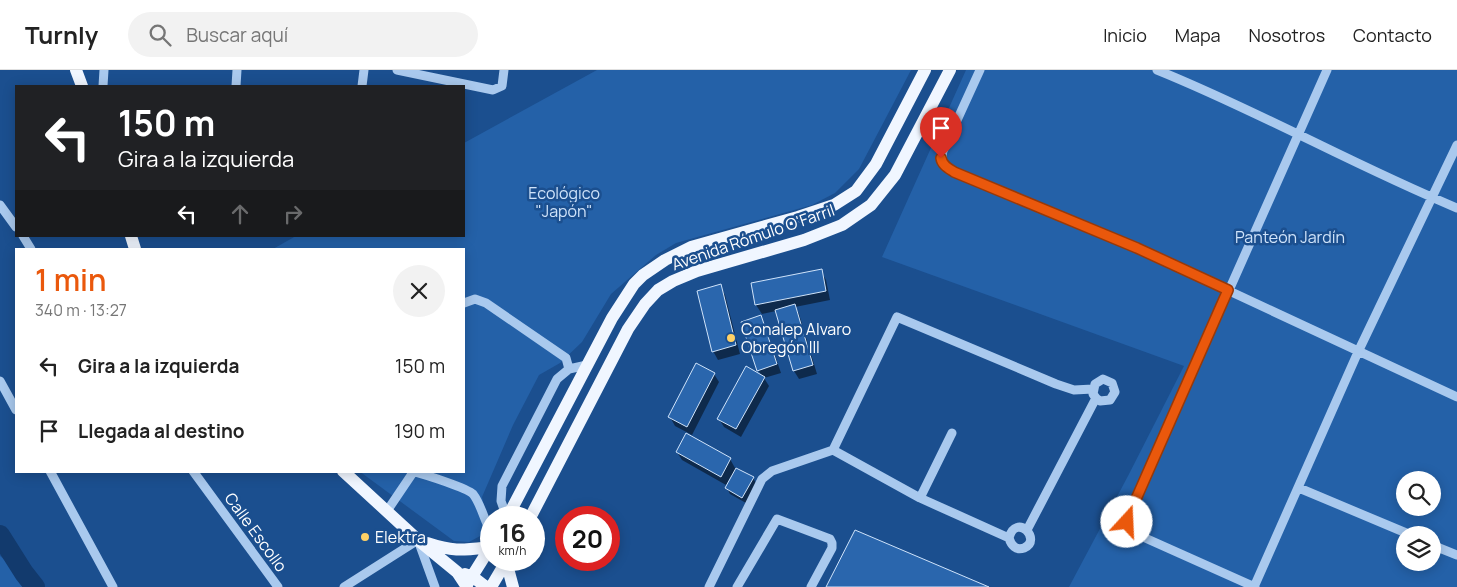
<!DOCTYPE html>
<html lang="es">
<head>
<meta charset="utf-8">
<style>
	body { margin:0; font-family:Manrope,sans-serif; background:#f2f2f2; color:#222; height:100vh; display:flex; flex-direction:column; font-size:19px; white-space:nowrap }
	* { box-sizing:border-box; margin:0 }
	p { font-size:16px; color:#767676 }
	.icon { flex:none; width:28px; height:28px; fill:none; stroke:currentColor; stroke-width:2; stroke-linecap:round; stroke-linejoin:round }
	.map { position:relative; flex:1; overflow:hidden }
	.drawer { position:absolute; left:15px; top:178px; width:450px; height:225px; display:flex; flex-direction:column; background:#fff; border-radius:0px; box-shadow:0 2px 12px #0003 }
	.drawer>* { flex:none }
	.top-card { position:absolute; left:15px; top:15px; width:450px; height:152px; border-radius:0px; box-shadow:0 2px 12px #0003; background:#202124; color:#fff; overflow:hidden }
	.buttons { position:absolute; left:1396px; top:401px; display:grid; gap:10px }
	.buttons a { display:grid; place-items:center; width:45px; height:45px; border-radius:50%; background:#fff; box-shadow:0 2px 12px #0003; font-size:25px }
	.speed { position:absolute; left:480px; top:436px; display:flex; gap:10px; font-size:25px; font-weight:700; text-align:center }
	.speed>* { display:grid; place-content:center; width:65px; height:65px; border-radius:50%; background:#fff; box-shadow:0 2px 12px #0003; line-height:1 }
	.speed small { font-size:12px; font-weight:400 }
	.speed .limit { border:8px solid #d22; background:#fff; color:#111 }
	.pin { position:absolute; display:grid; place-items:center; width:42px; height:42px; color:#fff; margin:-51px -21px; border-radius:50% 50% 50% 0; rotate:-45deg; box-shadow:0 0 5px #0007 }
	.pin .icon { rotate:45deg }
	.me { position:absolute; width:55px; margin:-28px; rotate:20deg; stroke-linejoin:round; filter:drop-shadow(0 0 4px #0008) }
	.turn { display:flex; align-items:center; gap:18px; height:105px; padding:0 20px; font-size:22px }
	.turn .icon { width:65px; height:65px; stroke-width:2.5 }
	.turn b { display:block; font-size:35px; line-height:42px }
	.lanes { display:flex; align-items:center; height:48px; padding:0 20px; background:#0003; justify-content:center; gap:25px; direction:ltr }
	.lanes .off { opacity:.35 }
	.round { display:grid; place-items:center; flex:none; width:52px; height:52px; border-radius:26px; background:#f2f2f2 }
	.overview { display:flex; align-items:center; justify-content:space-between; height:85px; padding:0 20px }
	h1 { font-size:30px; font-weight:600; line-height:38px; color:#ea580c }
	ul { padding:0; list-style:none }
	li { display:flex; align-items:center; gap:15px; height:65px; padding:0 20px }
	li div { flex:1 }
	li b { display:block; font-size:19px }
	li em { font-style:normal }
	header { display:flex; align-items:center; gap:30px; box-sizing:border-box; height:70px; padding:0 25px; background:#fff; border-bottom:1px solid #e0e0e0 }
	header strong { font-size:24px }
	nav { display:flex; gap:28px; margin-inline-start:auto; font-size:18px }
	.search { width:350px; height:45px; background:#f2f2f2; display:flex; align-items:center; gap:12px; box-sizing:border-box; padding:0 18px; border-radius:28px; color:#767676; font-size:19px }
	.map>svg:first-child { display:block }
</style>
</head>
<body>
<header>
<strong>Turnly</strong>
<div class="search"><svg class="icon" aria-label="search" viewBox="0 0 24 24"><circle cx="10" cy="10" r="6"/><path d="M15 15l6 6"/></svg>Buscar aquí</div>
<nav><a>Inicio</a><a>Mapa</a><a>Nosotros</a><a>Contacto</a></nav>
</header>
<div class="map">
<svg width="1457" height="517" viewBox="0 0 1457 517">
	<rect width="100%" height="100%" fill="#1b4f8f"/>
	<path fill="#2461a8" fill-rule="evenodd" d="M597,0h314l-52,99 -24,24 -23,12 -136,38 -20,12 -45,39 -29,48 -22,21 -21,12 -26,50 -31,72 5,23 -5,15 -13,7 -15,-1 -95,-70h105v-222h-191l23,-13h168v-93z
		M966,0h491v517h-388l59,-111 56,-110 -302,-109zM1405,410h27v28h-27zM1405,465h27v27h-27z
		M0,486l37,31h-37z"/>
	<path fill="#0007" d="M821,201l5,9 4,20 -35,7 4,7 18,60 -18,5 -5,-8 -18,-60 -14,3 -6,-9 -3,-21z
		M720,216l5,9 15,59 -22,6 -5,-9z
		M760,247l5,9 16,47 -17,5 5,8 -28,51 -17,-10 -5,-8 43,-43 -4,-6z
		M714,304l5,8 -27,53 -17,-9 -5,-9z
		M677,382l53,7 5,9 18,10 3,5 -10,20 -16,-9 -3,-6 6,-11 -2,-1 -5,9 -44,-25z"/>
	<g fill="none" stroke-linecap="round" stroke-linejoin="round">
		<path stroke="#123a6d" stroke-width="20" d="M0,465l24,38 11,14"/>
	</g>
	<path fill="#2a66ad" stroke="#cfe3fa" d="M822,199l4,22 -71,14 -4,-22z
		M721,214l15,61 -24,7 -15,-61z
		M795,234l18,61 -20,6 -18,-61z
		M761,245l16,49 -20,7 -16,-49z
		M696,293l19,10 -28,54 -19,-10z
		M746,296l19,11 -29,52 -19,-10z
		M686,363l45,25 -10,19 -45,-25z
		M736,398l18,9 -12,21 -17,-10z
		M855,460l134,57h-163z"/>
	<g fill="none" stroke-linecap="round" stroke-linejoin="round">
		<path stroke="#a9c9ee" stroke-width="9" d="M397,0l96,20 9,-4 2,-16
			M980,0l-37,81c-3,11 1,14 11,21l183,76 320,149
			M1157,0c102,41 198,96 300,138
			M103,16l1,-16
			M236,16l1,-16
			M362,16l2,-16
			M0,135l16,22
			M23,166l8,13
			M464,233l11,-4 11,4 80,55 3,11
			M0,311l16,29
			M833,380l87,48 89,40c2,7 7,13 15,10 19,-8 -8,-36 -15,-10
			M50,401l63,116
			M193,401l85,116
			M415,402c11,3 52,16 58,22 8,10 11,26 18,38
			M1299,418l112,47
			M920,428l32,-65
			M387,441l27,-40
			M507,448l-6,-17 1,-15 55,-107 12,-10 18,-4
			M1027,460l69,-132 -3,-4 2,-10 8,-5 9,4 3,9 -5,8 -10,1 -4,-3
			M1432,475l25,10
			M344,517l74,-47 17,47
			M709,517l53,-108 10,-8 61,-21 64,-133 159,67 18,6 19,-1
			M737,517l40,-68 53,20 2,4v5l-21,39
			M1254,517l104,-235 99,-207
			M1255,517l-121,-54c-7,-5 -7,-10 -5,-18l198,-445"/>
		<path stroke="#f0f6ff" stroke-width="12" d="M76,0l6,16
			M131,166l4,13
			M343,401l75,69 39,32 10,15
			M507,448l105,-200 22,-34 9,-9 22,-15 26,-13 107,-30 36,-12 22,-14 20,-27 49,-94
			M530,448l98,-189 17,-25 13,-14 15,-9 24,-10 107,-31 38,-15 29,-20 24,-30 55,-105
			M427,473c27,9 36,7 64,4
			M506,491l7,26
			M465,504l8,3 13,10
			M466,516l25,-40
			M491,517l16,-27"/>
	</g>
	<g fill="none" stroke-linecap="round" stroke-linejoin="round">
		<defs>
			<path id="route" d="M941,88c1,7 7,10 13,14l183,76 91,42 -99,225 -2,7"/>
		</defs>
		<use href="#route" stroke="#983908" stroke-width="12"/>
		<use href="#route" stroke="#ea580c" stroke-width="9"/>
	</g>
	<g fill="#ffd166" stroke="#1b4f8f" stroke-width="2">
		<circle cx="731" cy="268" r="5"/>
		<circle cx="365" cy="467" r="5"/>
	</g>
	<g text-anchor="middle" stroke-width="5" stroke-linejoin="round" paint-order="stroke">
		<g font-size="16" fill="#cfe3fa" stroke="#1b4f8f">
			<text x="564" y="129">Ecológico<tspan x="564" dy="18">"Japón"</tspan></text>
			<text x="1290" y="173">Panteón Jardín</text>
		</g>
		<g font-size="16" fill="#fff" stroke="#1b4f8f">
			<text transform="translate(753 167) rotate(-19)" y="6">Avenida Rómulo O'Farril</text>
			<text transform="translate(256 462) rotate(54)" y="6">Calle Escollo</text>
		</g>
		<g font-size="16" fill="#fff" stroke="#1b4f8f" text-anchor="start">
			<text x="741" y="265">Conalep Alvaro<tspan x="741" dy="18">Obregón lll</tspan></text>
			<text x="375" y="473">Elektra</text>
		</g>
	</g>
</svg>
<div class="buttons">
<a><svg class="icon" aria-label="search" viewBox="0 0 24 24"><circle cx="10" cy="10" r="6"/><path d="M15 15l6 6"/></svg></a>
<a><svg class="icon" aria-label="layers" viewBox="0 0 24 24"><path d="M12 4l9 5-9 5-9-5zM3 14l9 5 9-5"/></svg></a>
</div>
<div class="speed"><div>16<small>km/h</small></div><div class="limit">20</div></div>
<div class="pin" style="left:941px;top:88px;background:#d93025"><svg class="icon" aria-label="arrive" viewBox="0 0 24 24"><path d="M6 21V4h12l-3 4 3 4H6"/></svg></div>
<svg class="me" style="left:1127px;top:452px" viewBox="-20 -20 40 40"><circle r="19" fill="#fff"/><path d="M0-13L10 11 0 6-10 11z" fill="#ea580c"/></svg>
<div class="top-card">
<div class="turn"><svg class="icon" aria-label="left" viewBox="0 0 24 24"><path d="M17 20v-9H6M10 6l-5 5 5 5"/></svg><div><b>150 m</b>Gira a la izquierda</div></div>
<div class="lanes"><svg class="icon" aria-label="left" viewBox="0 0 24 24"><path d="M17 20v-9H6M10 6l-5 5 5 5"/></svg><svg class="icon off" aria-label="ahead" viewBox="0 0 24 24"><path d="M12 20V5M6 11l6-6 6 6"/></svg><svg class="icon off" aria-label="right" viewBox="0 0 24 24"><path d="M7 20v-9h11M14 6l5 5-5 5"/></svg></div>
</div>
<section class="drawer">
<div class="overview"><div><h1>1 min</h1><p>340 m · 13:27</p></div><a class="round"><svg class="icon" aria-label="close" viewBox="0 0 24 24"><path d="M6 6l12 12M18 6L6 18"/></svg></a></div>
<ul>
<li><svg class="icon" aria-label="left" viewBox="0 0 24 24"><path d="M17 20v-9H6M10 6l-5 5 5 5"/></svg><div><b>Gira a la izquierda</b></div><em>150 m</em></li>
<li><svg class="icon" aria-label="arrive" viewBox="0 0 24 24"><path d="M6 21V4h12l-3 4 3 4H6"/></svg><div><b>Llegada al destino</b></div><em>190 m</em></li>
</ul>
</section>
</div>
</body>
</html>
